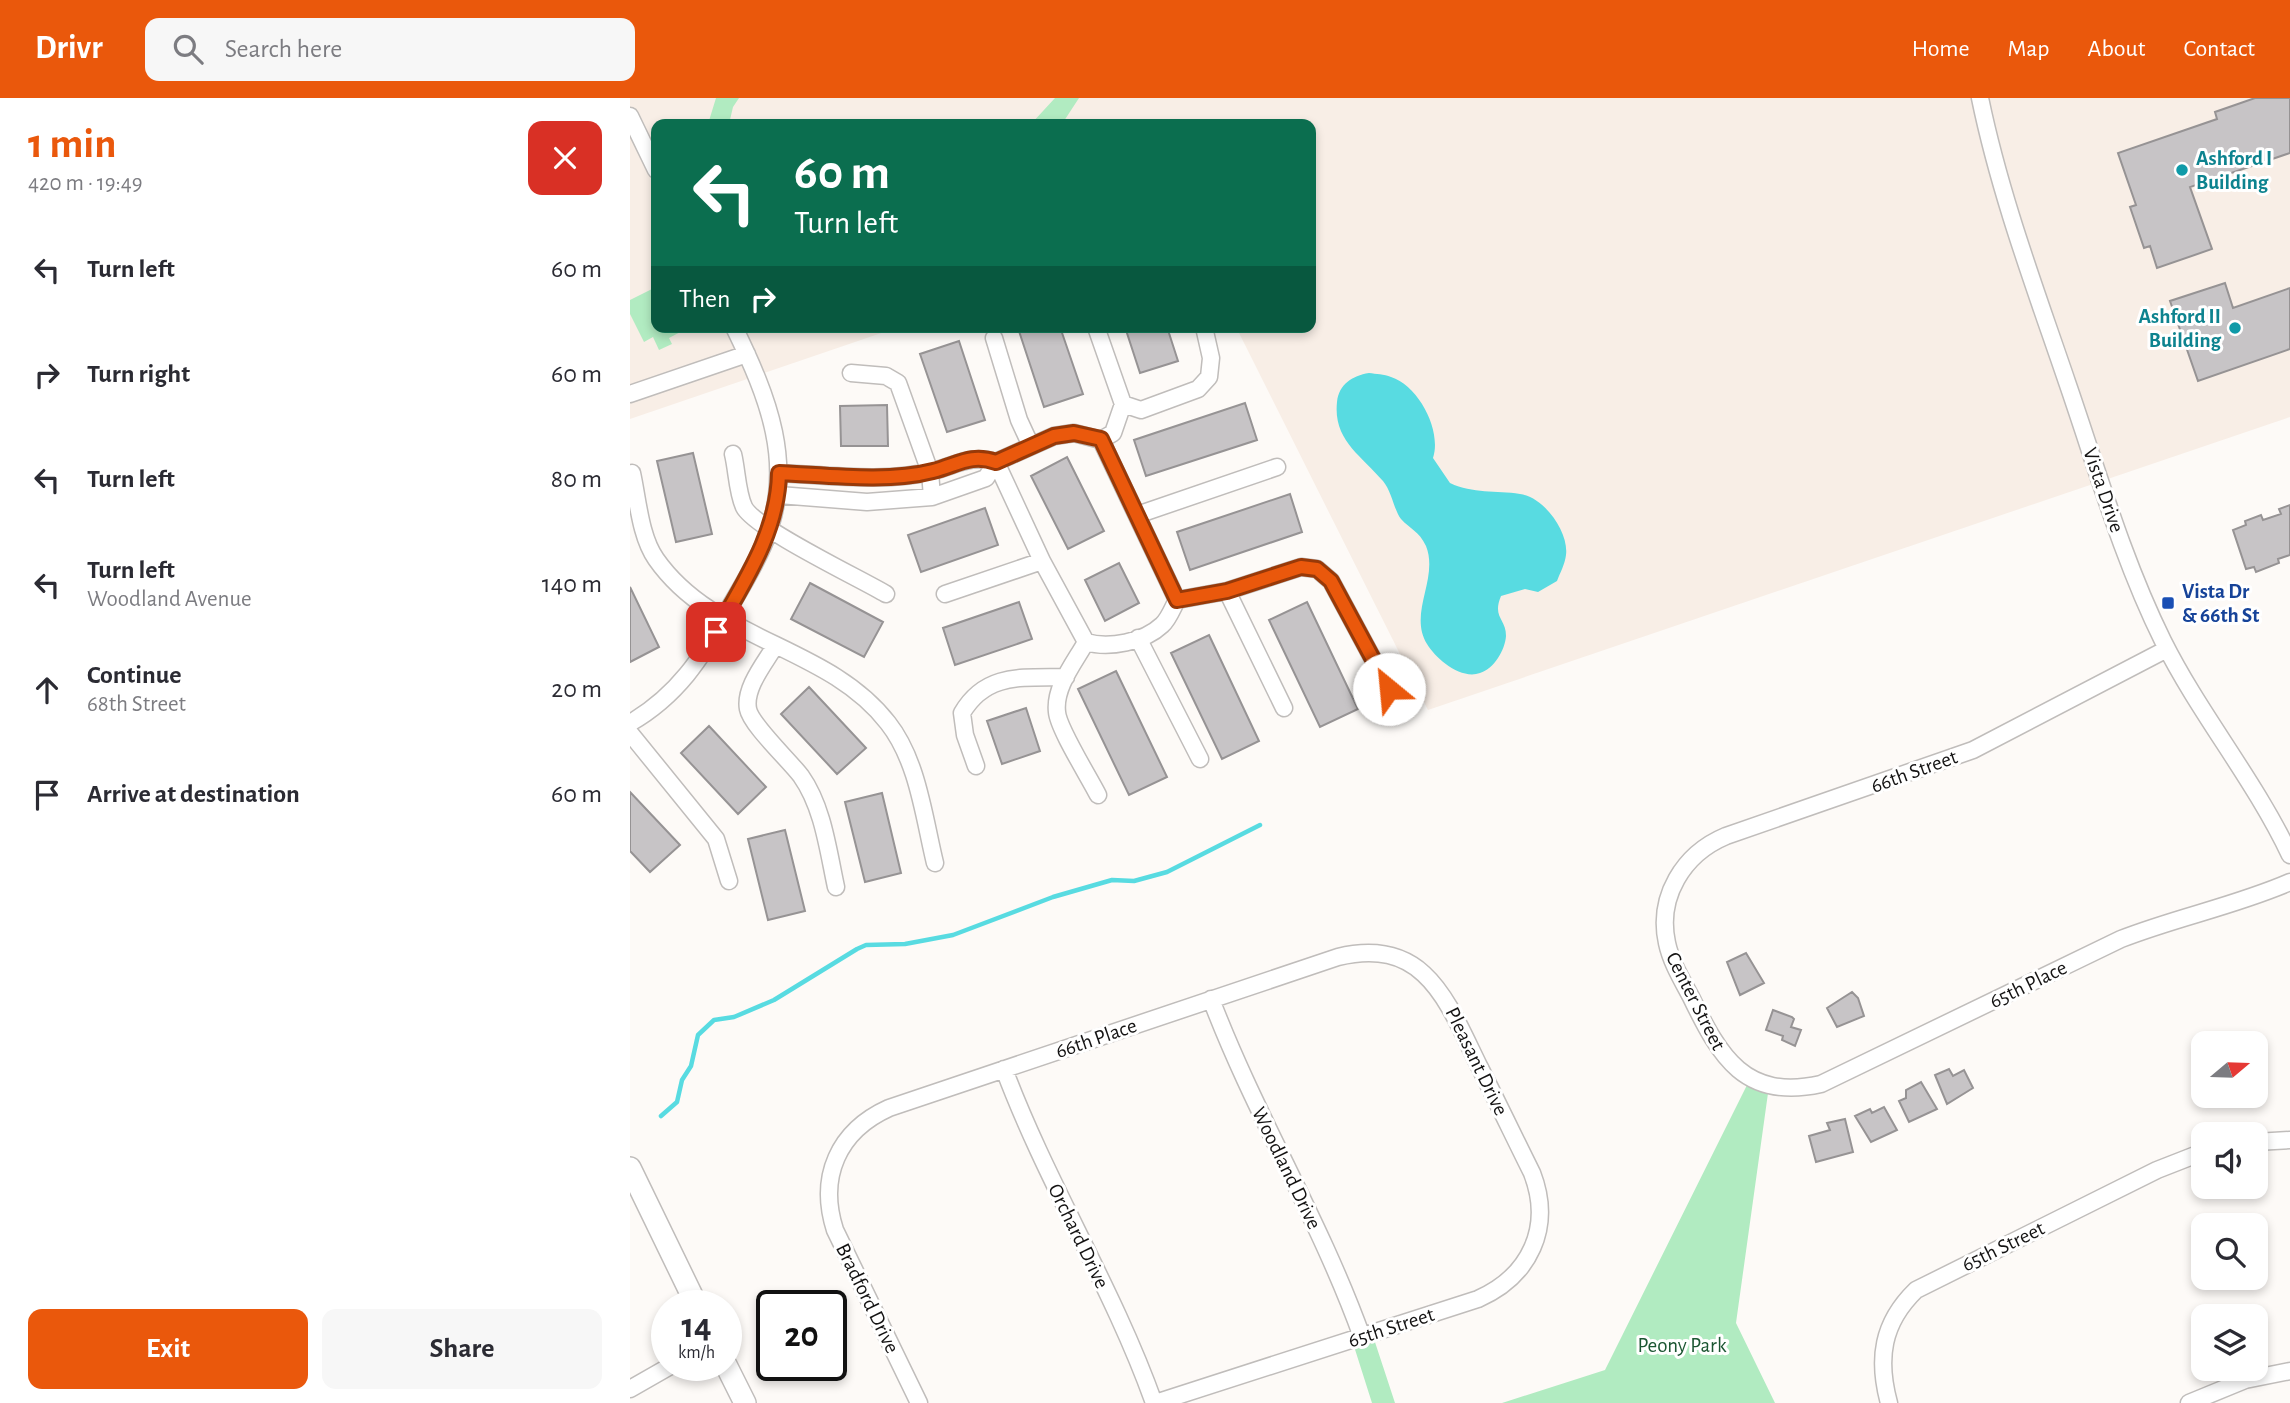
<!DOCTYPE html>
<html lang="en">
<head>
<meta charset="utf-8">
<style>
	body { margin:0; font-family:"Alegreya Sans",sans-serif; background:#f7f7f7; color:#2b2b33; height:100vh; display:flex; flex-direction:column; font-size:26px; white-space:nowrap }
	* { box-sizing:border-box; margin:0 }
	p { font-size:23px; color:#7c7c81 }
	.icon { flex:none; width:38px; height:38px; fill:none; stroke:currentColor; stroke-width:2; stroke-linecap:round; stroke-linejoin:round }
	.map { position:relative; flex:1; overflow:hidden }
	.sheet { display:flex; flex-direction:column; background:#fff; width:630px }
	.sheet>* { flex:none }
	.guide { position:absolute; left:21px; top:21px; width:665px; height:214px; border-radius:14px; box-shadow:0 4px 10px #0003; background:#0b6e4f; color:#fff; overflow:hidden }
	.needle { width:46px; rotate:71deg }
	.buttons { position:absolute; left:1561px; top:933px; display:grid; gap:14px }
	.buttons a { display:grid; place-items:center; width:77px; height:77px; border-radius:14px; background:#fff; box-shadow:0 4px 10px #0003; font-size:35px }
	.speed { position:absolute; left:21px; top:1192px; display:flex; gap:14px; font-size:35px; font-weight:700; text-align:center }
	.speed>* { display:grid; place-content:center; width:91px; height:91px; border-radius:50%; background:#fff; box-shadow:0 4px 10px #0003; line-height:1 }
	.speed small { font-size:18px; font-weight:400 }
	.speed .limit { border:4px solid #111; border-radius:10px; background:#fff; color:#111 }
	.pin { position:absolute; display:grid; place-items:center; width:60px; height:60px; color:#fff; margin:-30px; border-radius:14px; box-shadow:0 4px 10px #0006 }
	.me { position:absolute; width:77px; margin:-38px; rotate:332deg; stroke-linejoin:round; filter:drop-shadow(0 0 5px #0008) }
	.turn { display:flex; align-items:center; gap:24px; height:147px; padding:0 28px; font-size:32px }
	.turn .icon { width:91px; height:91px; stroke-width:2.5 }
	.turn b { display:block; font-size:49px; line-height:60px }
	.then { display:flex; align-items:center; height:66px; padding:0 28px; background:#0003; gap:14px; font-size:26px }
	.round { display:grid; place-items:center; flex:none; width:74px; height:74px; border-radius:14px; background:#f7f7f7 }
	.headline { display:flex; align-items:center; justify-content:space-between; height:119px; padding:0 28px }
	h1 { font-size:42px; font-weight:700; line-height:52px; color:#ea580c }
	.action { display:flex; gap:14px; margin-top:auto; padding:14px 28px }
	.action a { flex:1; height:80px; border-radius:14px; background:#ea580c; color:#fff; font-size:28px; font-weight:700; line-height:80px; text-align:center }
	.action a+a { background:#f7f7f7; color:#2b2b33 }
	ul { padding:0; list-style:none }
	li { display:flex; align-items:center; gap:21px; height:105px; padding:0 28px }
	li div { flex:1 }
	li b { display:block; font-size:26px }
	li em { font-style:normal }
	header { display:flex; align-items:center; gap:42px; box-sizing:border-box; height:98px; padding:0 35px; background:#ea580c; color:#fff }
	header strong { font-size:33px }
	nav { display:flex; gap:38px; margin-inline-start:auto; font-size:24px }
	.search { width:490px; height:63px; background:#f7f7f7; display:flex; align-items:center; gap:18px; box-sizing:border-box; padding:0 24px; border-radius:14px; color:#7c7c81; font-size:26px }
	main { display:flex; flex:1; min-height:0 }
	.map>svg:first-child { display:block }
</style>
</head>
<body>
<header>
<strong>Drivr</strong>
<div class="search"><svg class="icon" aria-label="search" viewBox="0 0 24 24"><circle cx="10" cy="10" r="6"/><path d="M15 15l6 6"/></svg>Search here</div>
<nav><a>Home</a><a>Map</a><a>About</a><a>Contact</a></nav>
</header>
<main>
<section class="sheet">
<div class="headline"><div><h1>1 min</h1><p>420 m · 19:49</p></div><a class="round" style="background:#d93025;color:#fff"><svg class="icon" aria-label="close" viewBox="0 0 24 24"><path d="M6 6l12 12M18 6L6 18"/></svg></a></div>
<ul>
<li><svg class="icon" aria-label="left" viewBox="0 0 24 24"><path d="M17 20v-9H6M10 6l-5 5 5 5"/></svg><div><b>Turn left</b></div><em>60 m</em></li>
<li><svg class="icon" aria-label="right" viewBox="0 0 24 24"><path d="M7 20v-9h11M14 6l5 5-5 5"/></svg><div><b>Turn right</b></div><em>60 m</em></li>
<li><svg class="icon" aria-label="left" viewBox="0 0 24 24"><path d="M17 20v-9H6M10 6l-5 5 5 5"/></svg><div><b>Turn left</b></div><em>80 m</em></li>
<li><svg class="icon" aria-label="left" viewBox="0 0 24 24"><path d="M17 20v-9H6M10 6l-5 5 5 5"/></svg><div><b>Turn left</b><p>Woodland Avenue</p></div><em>140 m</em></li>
<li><svg class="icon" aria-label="ahead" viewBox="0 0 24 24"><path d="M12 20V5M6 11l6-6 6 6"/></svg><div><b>Continue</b><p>68th Street</p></div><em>20 m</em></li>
<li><svg class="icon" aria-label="arrive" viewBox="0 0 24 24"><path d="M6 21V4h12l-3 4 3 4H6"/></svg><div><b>Arrive at destination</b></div><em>60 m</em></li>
</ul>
<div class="action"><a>Exit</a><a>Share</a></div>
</section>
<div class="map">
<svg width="1660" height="1305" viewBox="0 0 1660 1305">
	<rect width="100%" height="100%" fill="#fdfaf7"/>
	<path fill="#f8eee6" d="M0,0h1660v319l-862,293 -192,-383h75v-203h-655v203h243l-269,92z"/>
	<path fill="#b1ebc1" d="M86,0h23l-6,9 -4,17h-21z
		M425,0h24l-17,26h-31z
		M26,189v40l30,2 -17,9 3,6 -13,6 -6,-13 -9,5 -14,-28v-14z
		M1120,981l19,7 -33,237 39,80h-273l103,-33z
		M742,1235l23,70h-23l-20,-63z"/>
	<path fill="#58dbe1" d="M739,275c7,1 15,1 22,4 28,9 51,54 42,81l17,25c23,11 46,7 70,11 24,3 49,38 46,61 -1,9 -6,18 -9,26l-19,11 -13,-3 -24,7c-9,22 5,22 5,40 -1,14 -12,33 -26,37 -19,7 -44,-14 -53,-29 -19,-31 12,-65 -1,-98 -7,-15 -16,-17 -25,-27 -7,-9 -9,-27 -18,-38 -22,-26 -50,-41 -46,-79 2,-18 15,-26 32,-29z"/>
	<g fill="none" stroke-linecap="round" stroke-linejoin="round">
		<path stroke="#58dbe1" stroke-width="4.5" d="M31,1018l16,-14 5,-22 9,-14 7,-31 16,-15 20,-3 40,-17 83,-51 9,-4 39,-1 48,-9 100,-38 59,-17 22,1 33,-9 93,-47"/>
	</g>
	<path fill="#c7c4c6" stroke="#969394" stroke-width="2" d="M1625,0h35v55l-100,34 22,62 -55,19 -7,-22 -6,2 -14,-41 6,-2 -18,-52 99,-34 -2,-7z
		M1595,185l8,25 57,-20v61l-92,32 -28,-80z
		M430,229l23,67 -39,13 -26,-79z
		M495,229h42l11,34 -38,12z
		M329,243l26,79 -38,12 -27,-78z
		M615,305l12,37 -111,36 -12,-36z
		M257,307l1,41h-47l-1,-40z
		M63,355l19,81 -36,8 -19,-81z
		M437,359l37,74 -36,18 -37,-73z
		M660,396l12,38 -112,38 -13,-38z
		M1660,407v50l-12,4 1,4 -23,9 -2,-5 -8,2 -13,-39 13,-5 -1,-4 16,-6 2,5 18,-6 -2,-5z
		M355,410l13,37 -77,27 -13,-37z
		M489,465l20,40 -34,18 -20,-41z
		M180,485l73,39 -19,35 -73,-38z
		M0,489l29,60 -29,15z
		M389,504l13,37 -77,26 -12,-37z
		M677,504l51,107 -38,18 -51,-107z
		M579,537l50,106 -37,18 -51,-106z
		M486,573l51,106 -38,18 -51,-106z
		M179,589l57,61 -29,26 -56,-60z
		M396,610l14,43 -38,13 -15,-43z
		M79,628l57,61 -28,27 -57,-61z
		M0,694l50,53 -30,27 -20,-21z
		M252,695l19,80 -36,9 -20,-80z
		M155,732l20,81 -37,9 -20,-81z
		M1116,855l18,30 -24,12 -13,-33z
		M1222,894l6,6 6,18 -27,11 -10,-19z
		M1143,912l19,7 2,2 -3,8 10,3 -6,16 -13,-6 1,-4 -17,-6z
		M1319,971l4,7 11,-6 9,18 -26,16 -12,-29z
		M1291,984l16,27 -28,13 -10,-21 7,-3v-8z
		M1254,1009l13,23 -26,12 -16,-26 15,-7 2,4z
		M1215,1021l8,33 -37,10 -7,-26 21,-6 -3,-7z"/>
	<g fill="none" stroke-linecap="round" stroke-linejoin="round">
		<defs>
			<path id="minor" d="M1350,0c20,97 55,190 87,284 30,87 55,176 96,259 37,74 91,138 127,214
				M0,18l26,54
				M364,240l25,82 12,26
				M221,275l35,3 12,7 32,89 2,25
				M0,296l117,-40
				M493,306l18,6 57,-21 11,-12 2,-19 -7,-31
				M471,342l76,160
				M103,356c4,16 4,38 11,53 10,21 117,72 142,87
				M2,375c6,27 8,63 24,86 58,83 172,86 232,164 30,38 36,95 47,140
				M149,375c47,2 109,10 154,-2 24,-6 38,-17 63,-9l46,99
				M149,397l88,7 65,-5 54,-19 10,-16 58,-26 20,-3 27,7 12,-7 10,-29 -27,-77
				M507,417l140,-48
				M597,493l57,117
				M315,496l97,-33 44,81c23,7 58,0 76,-17 7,-6 11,-18 15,-25l50,-9 74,-24 16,2 14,12 58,108
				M508,540l62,121
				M456,544c-11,20 -32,45 -29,70 1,16 32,65 41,83
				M145,548c-10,17 -31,42 -27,63 3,16 41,51 53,67 22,31 27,74 35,111
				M1537,551l-194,101 -247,86c-43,18 -69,61 -59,107 4,19 15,37 24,54 29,60 54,104 130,87l300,-145c56,-22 114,-33 169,-57
				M0,625c47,-27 72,-65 97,-111 13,-23 28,-46 38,-71 31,-76 3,-144 -31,-214
				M0,635l86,106 13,42
				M346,668l-11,-31 -3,-22c24,-41 61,-35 104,-36
				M581,901c44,116 109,221 151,338
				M374,971c43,115 109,219 150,334
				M1626,1044l34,-2
				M0,1291l42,-24
				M289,1305l-84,-173c-17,-53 3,-99 54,-122l449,-151c87,-21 109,44 141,109 18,35 35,71 53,107 21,54 -2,103 -54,126l-323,104
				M1259,1305c-12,-44 -7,-80 27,-113l241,-120 46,-18
				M1559,1305l56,-23 45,-9"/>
			<path id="major" d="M0,1070l67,138
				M96,1267l19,38"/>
		</defs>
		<use href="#minor" stroke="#c0bdbb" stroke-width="19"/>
		<use href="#major" stroke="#c0bdbb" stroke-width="24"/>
		<use href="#minor" stroke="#fff" stroke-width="16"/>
		<use href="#major" stroke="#fff" stroke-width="21"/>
	</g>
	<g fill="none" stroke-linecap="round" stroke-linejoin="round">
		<defs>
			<path id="route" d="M86,534c28,-50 62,-100 63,-159 47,2 108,10 154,-2 24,-6 38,-18 63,-9l58,-26 20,-3 27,6 76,161 50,-9 74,-24 16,2 14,12 58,108"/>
		</defs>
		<use href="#route" stroke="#983908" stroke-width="18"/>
		<use href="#route" stroke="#ea580c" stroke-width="12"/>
	</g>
	<g fill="#0f9aa8" stroke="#fff" stroke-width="2.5">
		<circle cx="1552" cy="72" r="7"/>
		<circle cx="1605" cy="230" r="7"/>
	</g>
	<rect fill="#1a4fb4" stroke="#fff" stroke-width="2.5" x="1531" y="498" width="14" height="14" rx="3.5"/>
	<g text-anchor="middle" stroke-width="6" stroke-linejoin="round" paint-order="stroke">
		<g font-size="21" font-weight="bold" fill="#0d838f" stroke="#fff" text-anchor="start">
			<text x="1566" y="67">Ashford I<tspan x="1566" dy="24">Building</tspan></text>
			<text x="1591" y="225" text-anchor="end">Ashford II<tspan x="1591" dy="24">Building</tspan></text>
		</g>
		<g font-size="21" fill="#141313" stroke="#fff">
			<text transform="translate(1474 392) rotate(71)" y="7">Vista Drive</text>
			<text transform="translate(1284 673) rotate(-20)" y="7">66th Street</text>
			<text transform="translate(1398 886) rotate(-26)" y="7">65th Place</text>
			<text transform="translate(1066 903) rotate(63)" y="7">Center Street</text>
			<text transform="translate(466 940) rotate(-19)" y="7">66th Place</text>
			<text transform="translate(847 963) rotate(64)" y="7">Pleasant Drive</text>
			<text transform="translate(657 1070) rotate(64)" y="7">Woodland Drive</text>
			<text transform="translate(449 1138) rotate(64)" y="7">Orchard Drive</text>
			<text transform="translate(1373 1148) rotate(-26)" y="7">65th Street</text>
			<text transform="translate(238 1200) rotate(64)" y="7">Bradford Drive</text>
			<text transform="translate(761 1229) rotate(-18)" y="7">65th Street</text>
		</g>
		<g font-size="21" font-weight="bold" fill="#164399" stroke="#fff" text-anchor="start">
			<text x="1552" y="500">Vista Dr<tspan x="1552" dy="24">&amp; 66th St</tspan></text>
		</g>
		<g font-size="21" fill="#1b5632" stroke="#fff">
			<text x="1052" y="1254">Peony Park</text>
		</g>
	</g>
</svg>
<div class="buttons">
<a><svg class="needle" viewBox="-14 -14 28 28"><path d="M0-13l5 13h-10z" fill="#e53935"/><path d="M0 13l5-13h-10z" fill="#7c7c81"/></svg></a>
<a><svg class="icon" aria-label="sound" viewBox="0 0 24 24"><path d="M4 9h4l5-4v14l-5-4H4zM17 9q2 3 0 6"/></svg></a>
<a><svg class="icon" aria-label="search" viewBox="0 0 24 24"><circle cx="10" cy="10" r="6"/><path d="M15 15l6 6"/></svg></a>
<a><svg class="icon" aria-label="layers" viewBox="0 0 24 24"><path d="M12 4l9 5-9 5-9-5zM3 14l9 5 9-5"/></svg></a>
</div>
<div class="speed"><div>14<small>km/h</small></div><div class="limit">20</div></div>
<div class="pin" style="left:86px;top:534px;background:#d93025"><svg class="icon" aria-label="arrive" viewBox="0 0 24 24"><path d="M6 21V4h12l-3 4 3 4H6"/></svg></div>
<svg class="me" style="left:759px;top:591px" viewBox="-20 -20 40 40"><circle r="19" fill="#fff"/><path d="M0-13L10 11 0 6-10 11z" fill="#ea580c"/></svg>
<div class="guide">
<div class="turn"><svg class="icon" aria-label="left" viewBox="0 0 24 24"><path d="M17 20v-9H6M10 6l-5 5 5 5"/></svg><div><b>60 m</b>Turn left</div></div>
<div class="then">Then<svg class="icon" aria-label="right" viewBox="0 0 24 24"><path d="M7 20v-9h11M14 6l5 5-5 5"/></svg></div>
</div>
</div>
</main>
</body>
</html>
